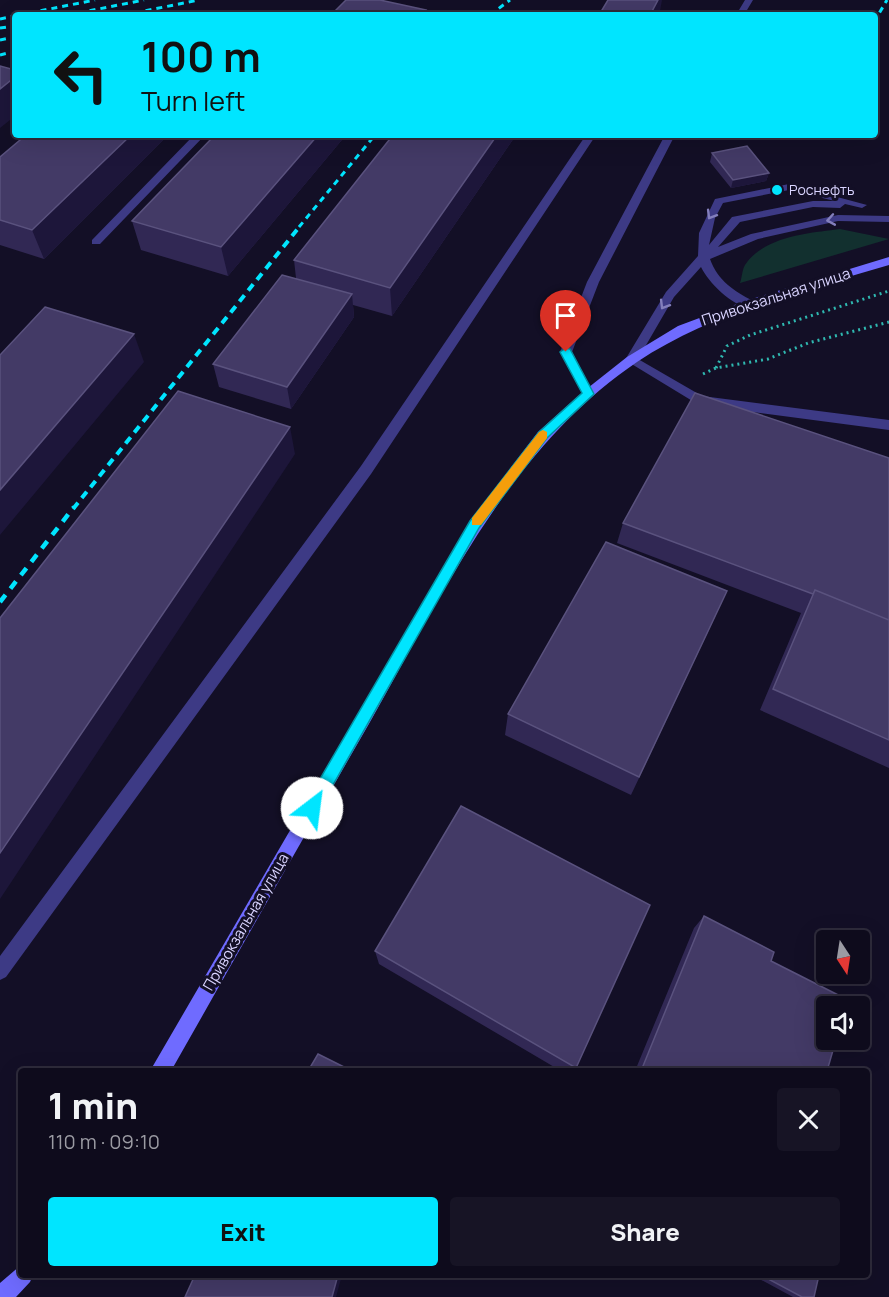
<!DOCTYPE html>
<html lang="en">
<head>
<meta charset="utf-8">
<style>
	body { margin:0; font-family:Manrope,sans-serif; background:#171425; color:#f1f3f6; height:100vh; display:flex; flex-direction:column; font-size:22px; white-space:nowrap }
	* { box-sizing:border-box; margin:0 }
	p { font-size:20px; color:#9b9ba3 }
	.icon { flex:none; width:33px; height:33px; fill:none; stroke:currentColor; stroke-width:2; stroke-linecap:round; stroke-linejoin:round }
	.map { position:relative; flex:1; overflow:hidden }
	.panel { position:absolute; left:18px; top:1068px; width:852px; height:210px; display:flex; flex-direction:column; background:#0e0b1c; border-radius:6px; box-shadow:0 6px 24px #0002,0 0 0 2px #2e2b3b }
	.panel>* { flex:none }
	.banner { position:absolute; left:12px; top:12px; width:866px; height:126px; border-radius:6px; box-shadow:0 6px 24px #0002,0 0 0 2px #2e2b3b; background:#00e5ff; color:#111; overflow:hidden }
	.needle { width:39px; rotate:168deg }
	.tools { position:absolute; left:816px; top:930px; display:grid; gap:12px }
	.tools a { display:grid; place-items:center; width:54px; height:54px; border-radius:6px; background:#0e0b1c; box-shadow:0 6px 24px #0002,0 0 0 2px #2e2b3b; font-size:30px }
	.pin { position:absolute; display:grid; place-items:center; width:51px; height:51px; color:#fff; margin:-62px -26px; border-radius:50% 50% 50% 0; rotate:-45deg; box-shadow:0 0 6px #0007 }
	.pin .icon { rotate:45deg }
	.me { position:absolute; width:66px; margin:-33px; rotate:30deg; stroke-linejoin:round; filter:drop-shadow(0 0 4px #0008) }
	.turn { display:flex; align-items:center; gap:21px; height:126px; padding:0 30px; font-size:27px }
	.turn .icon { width:78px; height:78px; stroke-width:2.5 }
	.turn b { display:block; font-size:42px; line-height:51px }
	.round { display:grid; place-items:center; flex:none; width:63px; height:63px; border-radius:6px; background:#171425 }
	.headline { display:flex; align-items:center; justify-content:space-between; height:102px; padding:0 30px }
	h1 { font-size:36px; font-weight:800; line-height:45px }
	.cta { display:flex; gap:12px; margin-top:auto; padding:12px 30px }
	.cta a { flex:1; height:69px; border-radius:6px; background:#00e5ff; color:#111; font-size:24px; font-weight:800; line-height:69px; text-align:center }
	.cta a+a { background:#171425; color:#f1f3f6 }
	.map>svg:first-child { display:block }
</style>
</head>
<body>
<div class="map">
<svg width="889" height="1297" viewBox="0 0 889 1297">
	<rect width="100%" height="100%" fill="#130f26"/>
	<path fill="#12302f" d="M840,229l49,10 -149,44c2,-5 2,-13 5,-18 19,-29 65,-32 95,-36z"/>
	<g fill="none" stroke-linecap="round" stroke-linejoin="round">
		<path stroke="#2fb8b0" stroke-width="3" stroke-dasharray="2 4" stroke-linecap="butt" d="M716,368l11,-22 23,-11 139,-44
			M703,374l13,-6 52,-9 40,-16 81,-21"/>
		<path fill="#3d3a85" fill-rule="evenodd" d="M745,0h8l-9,15h-8z
			M194,135h11l-105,109h-8v-4z
			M586,135h10l-225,339 -365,503 -6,3v-24l361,-490z
			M665,135h10l-76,147 -27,70 22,42 -6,5 -4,-2 -24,-45 27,-70z
			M789,184l78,21 -5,3 -17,-4 -5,4 -27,-1 -73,15 -22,25 33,-13 87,-19 51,1v6l-51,-1 -80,18 -48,20c8,22 24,32 43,42v6c-18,3 -45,-25 -52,-40l-27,30 -36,62 64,37 187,24v10l-190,-25 -74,-45 41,-68 32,-36 1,-23 16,-34zM789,190l46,11h-22l-81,16 -23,28 6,-27 8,-15z"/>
		<path fill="#6f6bff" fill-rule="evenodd" d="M889,257v8c-86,26 -177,47 -252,97 -127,86 -194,231 -267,360 -67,116 -133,233 -199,349h-21l320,-550 68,-89 46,-41 43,-34 51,-31 67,-25z
			M21,1265v10h12l-3,7 -14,15h-16v-14z"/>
		<path stroke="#00e5ff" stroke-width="3" stroke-dasharray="6 5" stroke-linecap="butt" d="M19,15l76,-15
			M68,15l76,-15
			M124,15l75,-15
			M490,15l20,-15
			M0,19l15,-3
			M874,22l13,-22
			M0,28l15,-2
			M0,40l15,-3
			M0,55l15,-4
			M299,227l76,-92"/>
		<path stroke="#00e5ff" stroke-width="4" stroke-dasharray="8 6" stroke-linecap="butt" d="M73,509l227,-283"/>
		<path stroke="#00e5ff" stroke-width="4.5" stroke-dasharray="9 8" stroke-linecap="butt" d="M0,602l74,-95"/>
	</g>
	<path fill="#312854" d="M26,135h142l-124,124 -44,-14v-88z
		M215,135h131l-118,141 -87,-26 -9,-29z
		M393,135h123l-124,181 -39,-11 1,12 -63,92 -72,-22 -6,-23 83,-86 -2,-18z
		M712,153l57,20 -3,8 -35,7 -21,-26z
		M889,458v310l-129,-58 41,-97 -184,-70 6,-20z
		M716,615l-85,180 -126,-60 3,-21z
		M704,916l67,45 56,110h-192l59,-143z
		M375,951l201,117 -3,3h-12l-182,-107z
		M752,1275h67l-5,22h-21z"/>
	<path fill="#1d163a" d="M658,0h4l-2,11 -2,4h-8z
		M15,77v39l-15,12v-39z
		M131,135h37l-124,124 -12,-29z
		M318,135h28l-118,141 -7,-29z
		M497,135h19l-124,181 -2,-28z
		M769,173l-3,8 -35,7 2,-8z
		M352,294l2,23 -63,92 -4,-22z
		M134,334l10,28 -144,173v-45z
		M290,427l5,27 -295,445v-46z
		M338,1275h4l-6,22h-4z"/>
	<path fill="#433a66" stroke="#5a527e" stroke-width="1.5" d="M346,0h34l46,10 -4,5h-91z
		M608,0h50l-8,15h-51z
		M166,12l11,3h-14z
		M0,66l15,4v7l-15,12z
		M26,135h105l-99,95 -32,-10v-63z
		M215,135h103l-97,112 -89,-26z
		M393,135h104l-107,153 -96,-28z
		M747,146l22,27 -36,7 -21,-27z
		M282,275l70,19 -65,93 -74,-23z
		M45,307l89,27 -134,156v-135z
		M178,391l112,36 -290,426v-235z
		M695,393l194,65v162l-74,-30 -2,4 -190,-71z
		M606,542l121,49 -88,186 -131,-63z
		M815,590l74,30v120l-116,-51z
		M461,806l189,99 -74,163 -201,-117z
		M704,916l70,36 -3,9 77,39 -2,6h-20v34h10l-9,31h-186z
		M318,1054l34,17h-44z
		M195,1275h143l-6,22h-147z
		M761,1275h58l-5,22h-12z"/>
	<defs><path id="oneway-chevron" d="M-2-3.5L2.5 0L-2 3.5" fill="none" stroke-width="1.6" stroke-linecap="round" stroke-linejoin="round" transform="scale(1.5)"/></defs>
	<g stroke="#837fbc">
		<use href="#oneway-chevron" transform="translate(711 215) rotate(121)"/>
		<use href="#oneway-chevron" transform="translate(831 220) rotate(170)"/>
		<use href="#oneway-chevron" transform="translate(664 305) rotate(121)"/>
	</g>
	<path fill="#00e5ff" stroke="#0095a6" stroke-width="1.5" d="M566,348l4,1 24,45 -47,44 -68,90 -162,285h-11l-2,-5 2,-5 164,-282 69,-89 43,-39 -22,-41z"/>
	<path fill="#f59e0b" d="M543,430l4,2v6l-66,87h-9v-7l67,-86z"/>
	<circle fill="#00e5ff" stroke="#130f26" stroke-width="2" cx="777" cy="190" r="6"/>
	<g text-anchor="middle" stroke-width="6" stroke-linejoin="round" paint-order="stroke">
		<g font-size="14" fill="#d9d4ff" stroke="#130f26" text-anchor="start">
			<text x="789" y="195">Роснефть</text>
		</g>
		<g font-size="15" fill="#d9d4ff" stroke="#130f26">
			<text transform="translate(776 297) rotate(-18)" y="5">Привокзальная улица</text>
			<text transform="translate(246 922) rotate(-60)" y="5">Привокзальная улица</text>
		</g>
	</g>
</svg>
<div class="tools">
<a><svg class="needle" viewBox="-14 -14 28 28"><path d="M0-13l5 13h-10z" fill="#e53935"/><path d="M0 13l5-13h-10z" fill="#9b9ba3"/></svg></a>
<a><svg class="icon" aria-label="sound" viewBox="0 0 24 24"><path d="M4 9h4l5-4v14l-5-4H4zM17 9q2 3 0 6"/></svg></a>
</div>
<div class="pin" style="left:566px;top:352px;background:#d93025"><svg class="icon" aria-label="arrive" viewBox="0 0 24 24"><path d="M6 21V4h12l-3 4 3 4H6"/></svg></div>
<svg class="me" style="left:312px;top:808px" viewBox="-20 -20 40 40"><circle r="19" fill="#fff"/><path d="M0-13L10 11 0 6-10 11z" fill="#00e5ff"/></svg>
<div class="banner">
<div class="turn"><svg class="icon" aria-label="left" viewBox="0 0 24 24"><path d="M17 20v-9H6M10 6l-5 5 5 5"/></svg><div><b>100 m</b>Turn left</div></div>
</div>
<section class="panel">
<div class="headline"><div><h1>1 min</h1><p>110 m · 09:10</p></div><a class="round"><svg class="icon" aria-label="close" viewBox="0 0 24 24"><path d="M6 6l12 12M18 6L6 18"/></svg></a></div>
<div class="cta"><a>Exit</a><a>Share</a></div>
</section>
</div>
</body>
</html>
